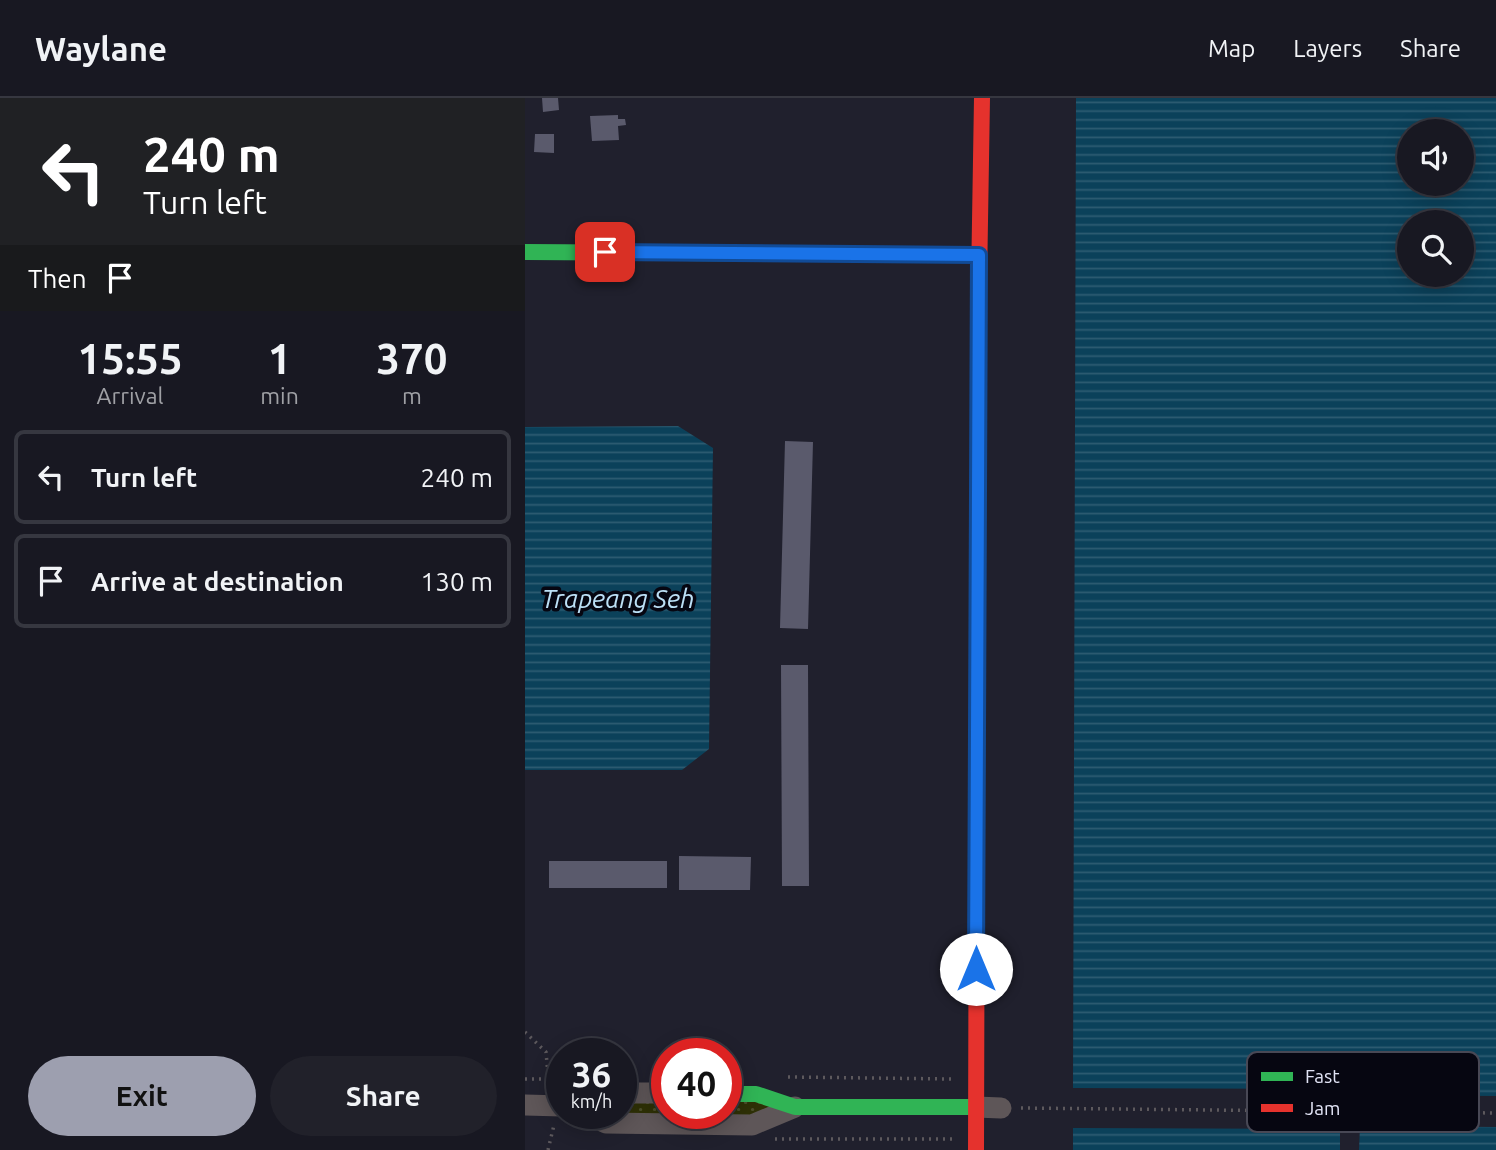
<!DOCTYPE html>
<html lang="en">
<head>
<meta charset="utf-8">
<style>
	body { margin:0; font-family:Ubuntu,sans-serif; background:#21212a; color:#f1f3f6; height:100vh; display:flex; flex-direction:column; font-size:26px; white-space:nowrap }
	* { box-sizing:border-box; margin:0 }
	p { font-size:23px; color:#9fa0a5 }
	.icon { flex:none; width:38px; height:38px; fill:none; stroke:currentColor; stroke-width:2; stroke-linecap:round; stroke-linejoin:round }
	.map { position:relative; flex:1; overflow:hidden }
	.panel { display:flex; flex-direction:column; background:#181822; width:525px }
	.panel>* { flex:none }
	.top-card { background:#202124; color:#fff; overflow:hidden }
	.controls { position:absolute; left:872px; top:21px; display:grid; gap:14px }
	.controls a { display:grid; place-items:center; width:77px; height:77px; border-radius:50%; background:#181822; box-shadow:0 4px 18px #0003,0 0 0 2px #363740; font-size:35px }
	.speed { position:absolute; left:21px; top:940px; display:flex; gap:14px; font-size:35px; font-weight:700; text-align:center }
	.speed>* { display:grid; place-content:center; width:91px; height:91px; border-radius:50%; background:#181822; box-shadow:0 4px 18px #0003,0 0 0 2px #363740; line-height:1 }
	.speed small { font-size:18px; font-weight:400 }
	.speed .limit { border:10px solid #d22; background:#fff; color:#111 }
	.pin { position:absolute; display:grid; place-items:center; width:60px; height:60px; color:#fff; margin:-30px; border-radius:14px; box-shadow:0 4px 10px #0006 }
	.me { position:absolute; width:77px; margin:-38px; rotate:0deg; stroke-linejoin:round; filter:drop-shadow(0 0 5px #0008) }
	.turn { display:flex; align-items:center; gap:24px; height:147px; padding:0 28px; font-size:32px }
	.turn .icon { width:91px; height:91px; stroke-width:2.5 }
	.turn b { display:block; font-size:49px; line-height:60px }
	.then { display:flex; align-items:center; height:66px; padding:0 28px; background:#0003; gap:14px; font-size:26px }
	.eta { display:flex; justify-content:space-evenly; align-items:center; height:119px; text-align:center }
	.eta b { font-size:42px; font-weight:700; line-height:49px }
	.primary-button { display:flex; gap:14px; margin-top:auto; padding:14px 28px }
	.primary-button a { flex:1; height:80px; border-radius:42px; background:#9d9faf; color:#111; font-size:28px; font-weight:700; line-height:80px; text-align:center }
	.primary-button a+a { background:#21212a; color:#f1f3f6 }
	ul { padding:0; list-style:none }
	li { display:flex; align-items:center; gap:21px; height:94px; margin:0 14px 10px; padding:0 14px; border:4px solid #363740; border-radius:10px }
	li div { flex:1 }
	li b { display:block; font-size:26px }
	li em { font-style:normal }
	header { display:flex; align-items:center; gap:42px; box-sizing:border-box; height:98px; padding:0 35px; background:#181822; border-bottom:2px solid #363740 }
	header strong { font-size:33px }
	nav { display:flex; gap:38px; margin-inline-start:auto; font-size:24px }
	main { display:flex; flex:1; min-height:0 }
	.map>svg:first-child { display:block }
</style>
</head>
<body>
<header>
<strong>Waylane</strong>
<nav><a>Map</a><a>Layers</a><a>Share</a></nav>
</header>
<main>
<section class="panel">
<div class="top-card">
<div class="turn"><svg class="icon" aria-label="left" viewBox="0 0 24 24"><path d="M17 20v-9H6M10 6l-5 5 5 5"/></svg><div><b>240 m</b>Turn left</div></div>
<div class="then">Then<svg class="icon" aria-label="arrive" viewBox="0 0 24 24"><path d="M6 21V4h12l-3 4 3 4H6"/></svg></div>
</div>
<div class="eta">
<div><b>15:55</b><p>Arrival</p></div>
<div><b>1</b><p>min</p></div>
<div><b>370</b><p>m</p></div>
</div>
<ul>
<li><svg class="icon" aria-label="left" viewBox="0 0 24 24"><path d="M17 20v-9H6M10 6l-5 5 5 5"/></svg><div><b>Turn left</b></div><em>240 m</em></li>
<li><svg class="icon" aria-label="arrive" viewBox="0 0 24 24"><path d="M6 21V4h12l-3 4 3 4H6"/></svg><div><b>Arrive at destination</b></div><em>130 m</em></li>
</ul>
<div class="primary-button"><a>Exit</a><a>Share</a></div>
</section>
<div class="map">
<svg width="971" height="1052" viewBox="0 0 971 1052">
	<defs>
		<pattern id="grass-dots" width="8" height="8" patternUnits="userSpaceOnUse" patternTransform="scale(1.75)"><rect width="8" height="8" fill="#2e3006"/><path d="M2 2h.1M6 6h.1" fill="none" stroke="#4c4e2b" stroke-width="1.8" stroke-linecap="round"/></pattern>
		<pattern id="water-rules" width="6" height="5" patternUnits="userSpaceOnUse" patternTransform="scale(1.75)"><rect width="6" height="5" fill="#0b415a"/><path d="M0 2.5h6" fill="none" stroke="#2e5c72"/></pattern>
	</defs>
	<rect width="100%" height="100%" fill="#20202d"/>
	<path fill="url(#grass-dots)" d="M96,995h46v20h59v-19l69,13 -43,18 -131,-12z"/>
	<path fill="url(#water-rules)" fill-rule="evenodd" d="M551,0h420v998l-126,-1v-35h-43l-1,29 -253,-1zM936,33v53h-52v-53zM936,124v53h-52v-53z
		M153,328l35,22 -4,301 -27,21h-157v-343z
		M835,1028l136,1v23h-137z
		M548,1030l267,1v21h-267z"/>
	<path fill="#5a5a6c" d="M17,0h16l1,12 -16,2z
		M93,17v4h7l1,6 -8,1 1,14 -27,1 -2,-25z
		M10,36h19v19l-20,-1z
		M260,343l28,1 -5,187 -28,-1z
		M256,567h27l1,221h-27z
		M154,758l72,1 -1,33h-71z
		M24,763h118v27h-118z"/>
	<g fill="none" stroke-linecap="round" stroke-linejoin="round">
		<path stroke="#5d595d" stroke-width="3.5" stroke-dasharray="2 5" stroke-linecap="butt" d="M0,934l21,20 3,34
			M263,979l164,2
			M0,981h37
			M496,1010l475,5
			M250,1041h177
			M23,1052l6,-25"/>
		<path stroke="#5e5658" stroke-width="21" d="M96,995h46
			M0,1007l37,1
			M451,1009l25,1
			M59,1015l22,10 146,2 43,-18"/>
		<path stroke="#30b455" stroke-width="16" d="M0,154l454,3
			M452,683l2,-498
			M201,996h30l39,13h181"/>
		<path stroke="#e5322d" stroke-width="16" d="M454,185l3,-185
			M451,1052l1,-369"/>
	</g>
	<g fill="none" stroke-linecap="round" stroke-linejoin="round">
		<defs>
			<path id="route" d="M80,154l374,3 -3,714"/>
		</defs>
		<use href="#route" stroke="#114b97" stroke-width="18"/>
		<use href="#route" stroke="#1a73e8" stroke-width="12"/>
	</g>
	<g text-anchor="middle" stroke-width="7" stroke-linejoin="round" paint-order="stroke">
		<g font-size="26" font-style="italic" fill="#bce0f6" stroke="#060611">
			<text x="93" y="510">Trapeang Seh</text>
		</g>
	</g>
	<rect x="722" y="954" width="232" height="80" rx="10" fill="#060611" stroke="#484855" stroke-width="2"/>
	<rect x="736" y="974" width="32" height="9" fill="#30b455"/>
	<rect x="736" y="1006" width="32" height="8" fill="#e5322d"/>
	<g font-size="19" fill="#e1e3f5">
		<text x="780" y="985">Fast</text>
		<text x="780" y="1017">Jam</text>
	</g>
</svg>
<div class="controls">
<a><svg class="icon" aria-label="sound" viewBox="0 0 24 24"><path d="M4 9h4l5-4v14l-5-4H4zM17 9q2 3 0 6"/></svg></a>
<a><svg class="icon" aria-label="search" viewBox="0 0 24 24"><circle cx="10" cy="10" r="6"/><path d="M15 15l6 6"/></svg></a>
</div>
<div class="speed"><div>36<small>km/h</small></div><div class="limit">40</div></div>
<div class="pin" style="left:80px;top:154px;background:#d93025"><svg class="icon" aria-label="arrive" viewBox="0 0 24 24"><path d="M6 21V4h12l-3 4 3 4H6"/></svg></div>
<svg class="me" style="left:451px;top:871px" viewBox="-20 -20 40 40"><circle r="19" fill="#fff"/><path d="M0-13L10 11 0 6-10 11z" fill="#1a73e8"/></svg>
</div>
</main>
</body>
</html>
